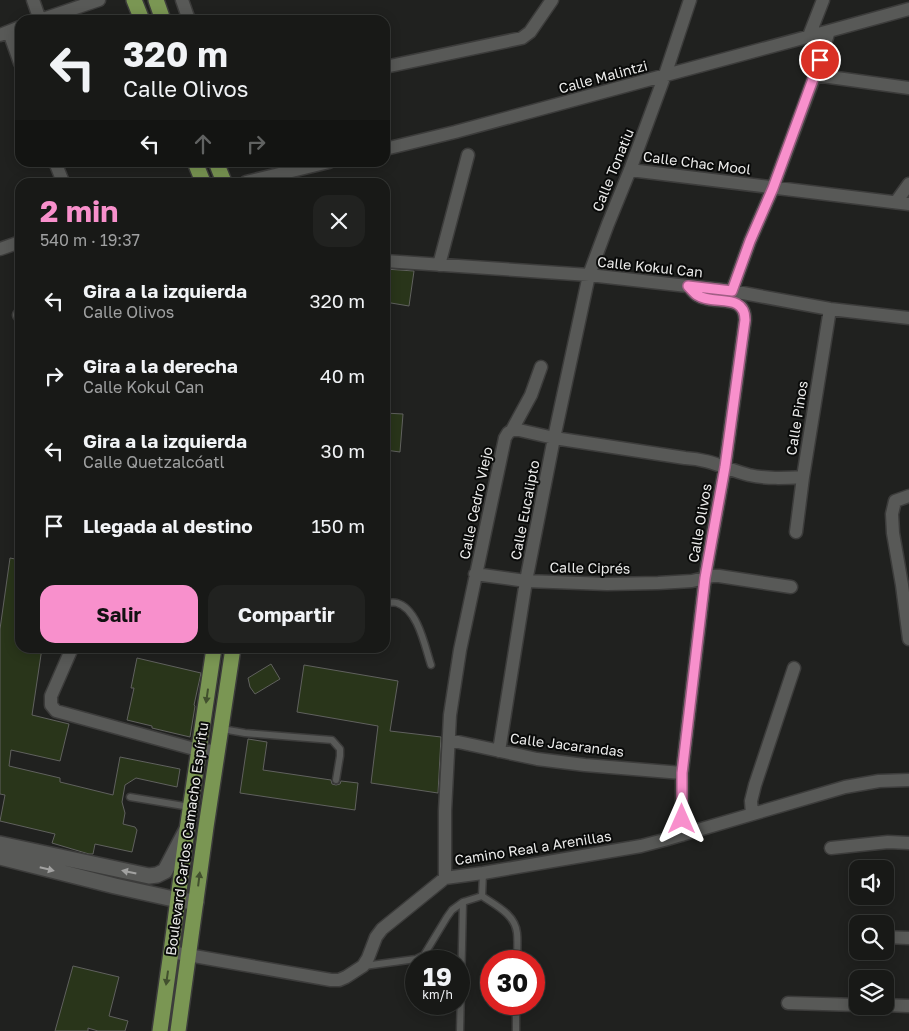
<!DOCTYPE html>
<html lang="es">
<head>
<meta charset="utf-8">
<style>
	body { margin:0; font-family:"Golos Text",sans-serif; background:#212220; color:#f1f3f6; height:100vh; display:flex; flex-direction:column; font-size:19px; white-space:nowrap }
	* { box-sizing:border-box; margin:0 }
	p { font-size:16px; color:#9fa0a1 }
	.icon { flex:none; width:28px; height:28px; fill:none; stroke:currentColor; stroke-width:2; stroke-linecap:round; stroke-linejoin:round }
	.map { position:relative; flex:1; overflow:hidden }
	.drawer { position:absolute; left:15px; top:178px; width:375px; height:475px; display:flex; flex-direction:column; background:#181917; border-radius:15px; box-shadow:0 2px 12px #0003,0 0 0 1px #363836 }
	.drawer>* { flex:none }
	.hud { position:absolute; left:15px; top:15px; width:375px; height:152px; border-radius:15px; box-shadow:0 2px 12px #0003,0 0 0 1px #363836; background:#181917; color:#f1f3f6; overflow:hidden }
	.buttons { position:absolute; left:849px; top:860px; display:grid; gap:10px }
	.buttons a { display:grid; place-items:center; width:45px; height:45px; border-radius:10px; background:#181917; box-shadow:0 2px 12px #0003,0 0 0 1px #363836; font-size:25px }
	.speed { position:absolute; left:405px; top:950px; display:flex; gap:10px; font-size:25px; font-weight:700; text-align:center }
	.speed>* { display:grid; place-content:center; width:65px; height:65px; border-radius:50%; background:#181917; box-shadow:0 2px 12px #0003,0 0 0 1px #363836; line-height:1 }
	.speed small { font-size:12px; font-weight:400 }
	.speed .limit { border:8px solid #d22; background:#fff; color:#111 }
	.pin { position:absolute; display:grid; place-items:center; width:42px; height:42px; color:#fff; margin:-21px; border:2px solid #fff; border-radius:50%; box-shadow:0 1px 5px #0007 }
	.me { position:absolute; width:55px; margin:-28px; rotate:0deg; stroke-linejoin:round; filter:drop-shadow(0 0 4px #0008) }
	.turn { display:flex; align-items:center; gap:18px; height:105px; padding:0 25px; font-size:22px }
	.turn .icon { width:65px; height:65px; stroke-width:2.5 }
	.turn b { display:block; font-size:35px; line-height:42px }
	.lanes { display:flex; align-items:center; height:48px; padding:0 25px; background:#0003; justify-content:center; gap:25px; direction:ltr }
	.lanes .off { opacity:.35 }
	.round { display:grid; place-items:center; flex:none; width:52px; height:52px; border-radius:15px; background:#212220 }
	.head { display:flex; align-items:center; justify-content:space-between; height:85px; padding:0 25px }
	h1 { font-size:30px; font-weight:700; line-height:38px; color:#f890cc }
	.cta { display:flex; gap:10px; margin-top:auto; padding:10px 25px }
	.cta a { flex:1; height:58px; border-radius:15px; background:#f890cc; color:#111; font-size:20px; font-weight:700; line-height:58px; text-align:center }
	.cta a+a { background:#212220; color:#f1f3f6 }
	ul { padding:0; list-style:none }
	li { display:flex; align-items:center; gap:15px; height:75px; padding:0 25px }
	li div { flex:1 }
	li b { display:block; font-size:19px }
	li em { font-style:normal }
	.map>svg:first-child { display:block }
</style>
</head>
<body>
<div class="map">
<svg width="909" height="1031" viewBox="0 0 909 1031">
	<rect width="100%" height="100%" fill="#20211f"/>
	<path fill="#29351a" stroke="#60615e" d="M385,269l29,2 -5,35 -24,-4z
		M385,413l18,1 -3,38 -15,-2z
		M10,558l10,2v88h22l-10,67 37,9 -9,37 -49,-11 -2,16 51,12v4l53,13 7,-38 60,12 -3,18 -41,-9 -11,7 -3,17 3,11 -2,11 12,3 2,3 -5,22 -37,-8 -2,10h-4l-37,-11 3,-9 -55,-13 5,-26 -5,-1v-165z
		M137,658l64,15 -7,32 1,1 -5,31 -38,-9v-2l-25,-6 7,-32h-3z
		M271,664l9,15 -25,15 -5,-7 -2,-9z
		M304,665l94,16 -8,50 51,6 -3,56 -67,-10 7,-57 -81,-14z
		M248,739l19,3 -4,28 68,10 1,4 4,1 4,-1 1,-3 17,2 -3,27 -115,-17z
		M73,966l46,11 -10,39 19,5 -3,10h-27l-10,-3v3h-33z"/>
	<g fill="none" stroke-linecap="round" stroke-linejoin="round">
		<defs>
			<path id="lane" d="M385,603c4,0 9,-1 12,0 21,6 28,44 34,62
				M222,729l23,4 87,7 8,9v7l-4,24
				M130,797l60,10
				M482,896c13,9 33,18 35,37 1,9 0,19 0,28
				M364,966l52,-7 8,-4 23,-38 5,-7 11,-8
				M460,1031l3,-129 19,-6 1,-23
				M516,1031v-27"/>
			<path id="street" d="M33,0l7,20
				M182,0l7,20
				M40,20l59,-20
				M9,32l11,31
				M0,35l20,-8
				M809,36l14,-36
				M385,67l137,-29 8,-6 22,-32
				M815,75l94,13
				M385,149l70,-17 374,-101 80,-22
				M55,162l8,20
				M630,170l279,34
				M246,182l83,-20
				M896,202l13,-18
				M0,249l20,-7
				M385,261l204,14 143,16 98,18 79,9
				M439,265l29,-110
				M732,291l18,-50 23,-53 42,-113 14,-44
				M19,315l1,1
				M512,430h7l35,8 131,20c25,1 41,11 64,17 17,4 36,3 54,2
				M909,496l-14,5 -3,13 1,19 9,52 7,54
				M796,532l7,-55 27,-168
				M475,574l51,7 81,3 51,-1 34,-2 21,-5h6l72,11
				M72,648l-21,48v9l5,6 142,39 20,1
				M449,740l88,19 48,6 97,8
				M499,751l27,-170 28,-143 35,-163 19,-51 22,-54 35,-95 25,-75
				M752,814l-1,-13 4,-16 39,-117
				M682,835v-62l23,-195 20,-111 20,-147c0,-28 -32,-14 -48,-25 -3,-2 -6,-6 -8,-8
				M831,848l57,-6 21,1
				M445,878v-67l5,-96 10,-65 45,-212 3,-5 4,-3 19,-35 10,-28
				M885,937l24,1
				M171,952l160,28h8l7,-3 17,-11 5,-8 8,-21 6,-8 63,-51 38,-5 158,-27 23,-6 181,-53 34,-6 30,-1
				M788,1003l70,2
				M885,1005l24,1"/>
			<path id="secondary" d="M0,844l149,32 8,-1 8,-4 21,-40
				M0,857l115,29 63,14 18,2"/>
			<path id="primary" d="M134,0l8,20
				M156,0l7,20
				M195,162l8,20
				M216,162l8,20
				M160,1031l11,-79 16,-122 27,-182
				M178,1031l28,-204 27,-179"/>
		</defs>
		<use href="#lane" stroke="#3c3c3b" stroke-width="9"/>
		<use href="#street" stroke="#3c3c3b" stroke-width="15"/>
		<use href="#secondary" stroke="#3c3c3b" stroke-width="18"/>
		<use href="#primary" stroke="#3c3c3b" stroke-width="18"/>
		<use href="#lane" stroke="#585957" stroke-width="6"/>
		<use href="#street" stroke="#585957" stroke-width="12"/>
		<use href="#secondary" stroke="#585957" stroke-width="15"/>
		<use href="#primary" stroke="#7a9653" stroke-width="15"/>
	</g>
	<defs><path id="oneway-solid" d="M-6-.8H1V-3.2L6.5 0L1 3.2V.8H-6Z" transform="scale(1.25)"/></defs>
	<g fill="#42502e">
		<use href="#oneway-solid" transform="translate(207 696) rotate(98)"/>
		<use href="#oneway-solid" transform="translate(199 879) rotate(-83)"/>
		<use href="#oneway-solid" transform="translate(167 978) rotate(98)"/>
	</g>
	<g fill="#a2a2a1">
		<use href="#oneway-solid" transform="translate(47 869) rotate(14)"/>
		<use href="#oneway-solid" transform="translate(129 872) rotate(-168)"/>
	</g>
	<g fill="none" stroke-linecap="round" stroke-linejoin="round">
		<defs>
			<path id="route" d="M682,819v-46l23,-195 20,-111 20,-147c0,-28 -32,-14 -48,-25 -3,-2 -6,-6 -9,-9l44,5 18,-50 23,-53 47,-128"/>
		</defs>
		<use href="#route" stroke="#a15e85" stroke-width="12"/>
		<use href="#route" stroke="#f890cc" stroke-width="9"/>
	</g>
	<g text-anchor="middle" stroke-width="4" stroke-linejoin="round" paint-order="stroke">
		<g font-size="14" fill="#ececeb" stroke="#0a0b0a">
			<text transform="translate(603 77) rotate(-15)" y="5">Calle Malintzi</text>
			<text transform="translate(697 163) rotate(7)" y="5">Calle Chac Mool</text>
			<text transform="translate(613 170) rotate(-68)" y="5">Calle Tonatiu</text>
			<text transform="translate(650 267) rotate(6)" y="5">Calle Kokul Can</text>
			<text transform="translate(797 418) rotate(-81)" y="5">Calle Pinos</text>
			<text transform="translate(476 503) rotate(-78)" y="5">Calle Cedro Viejo</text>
			<text transform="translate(525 510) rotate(-79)" y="5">Calle Eucalipto</text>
			<text transform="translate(700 523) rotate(-80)" y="5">Calle Olivos</text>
			<text transform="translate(590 568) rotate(1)" y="5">Calle Ciprés</text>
			<text transform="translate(567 745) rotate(7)" y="5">Calle Jacarandas</text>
			<text transform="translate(187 839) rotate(-82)" y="5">Boulevard Carlos Camacho Espíritu</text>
			<text transform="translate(533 848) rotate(-9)" y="5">Camino Real a Arenillas</text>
		</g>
	</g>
</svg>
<div class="buttons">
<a><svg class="icon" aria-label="sound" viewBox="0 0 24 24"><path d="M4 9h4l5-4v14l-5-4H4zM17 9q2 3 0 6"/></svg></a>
<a><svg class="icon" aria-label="search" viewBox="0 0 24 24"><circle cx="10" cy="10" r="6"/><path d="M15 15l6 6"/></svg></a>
<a><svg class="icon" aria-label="layers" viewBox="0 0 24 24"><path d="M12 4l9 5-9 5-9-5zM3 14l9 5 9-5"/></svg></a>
</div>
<div class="speed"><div>19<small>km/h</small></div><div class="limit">30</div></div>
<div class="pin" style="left:820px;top:60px;background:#d93025"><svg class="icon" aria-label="arrive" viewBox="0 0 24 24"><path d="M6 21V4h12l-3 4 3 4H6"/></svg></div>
<svg class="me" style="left:682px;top:819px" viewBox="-20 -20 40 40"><path d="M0-17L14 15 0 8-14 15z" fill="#f890cc" stroke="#fff" stroke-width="4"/></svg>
<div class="hud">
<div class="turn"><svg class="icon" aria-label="left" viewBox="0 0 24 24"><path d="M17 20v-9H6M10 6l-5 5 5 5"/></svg><div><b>320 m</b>Calle Olivos</div></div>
<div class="lanes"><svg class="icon" aria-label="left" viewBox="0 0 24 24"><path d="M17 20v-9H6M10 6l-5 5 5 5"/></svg><svg class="icon off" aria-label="ahead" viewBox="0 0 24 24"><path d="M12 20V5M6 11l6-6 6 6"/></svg><svg class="icon off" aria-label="right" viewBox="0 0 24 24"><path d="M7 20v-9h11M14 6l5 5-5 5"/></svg></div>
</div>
<section class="drawer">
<div class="head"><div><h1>2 min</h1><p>540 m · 19:37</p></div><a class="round"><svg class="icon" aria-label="close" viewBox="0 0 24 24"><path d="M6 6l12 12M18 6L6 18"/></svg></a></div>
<ul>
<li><svg class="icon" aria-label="left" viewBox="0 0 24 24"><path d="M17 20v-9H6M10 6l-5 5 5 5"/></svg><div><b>Gira a la izquierda</b><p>Calle Olivos</p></div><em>320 m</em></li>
<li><svg class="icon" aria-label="right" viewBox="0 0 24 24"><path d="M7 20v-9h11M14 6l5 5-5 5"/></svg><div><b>Gira a la derecha</b><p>Calle Kokul Can</p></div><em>40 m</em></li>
<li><svg class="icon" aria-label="left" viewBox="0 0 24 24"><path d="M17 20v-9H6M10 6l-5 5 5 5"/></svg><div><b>Gira a la izquierda</b><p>Calle Quetzalcóatl</p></div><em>30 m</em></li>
<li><svg class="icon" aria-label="arrive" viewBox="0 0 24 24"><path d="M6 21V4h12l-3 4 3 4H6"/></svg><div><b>Llegada al destino</b></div><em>150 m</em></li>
</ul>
<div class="cta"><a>Salir</a><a>Compartir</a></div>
</section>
</div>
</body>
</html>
